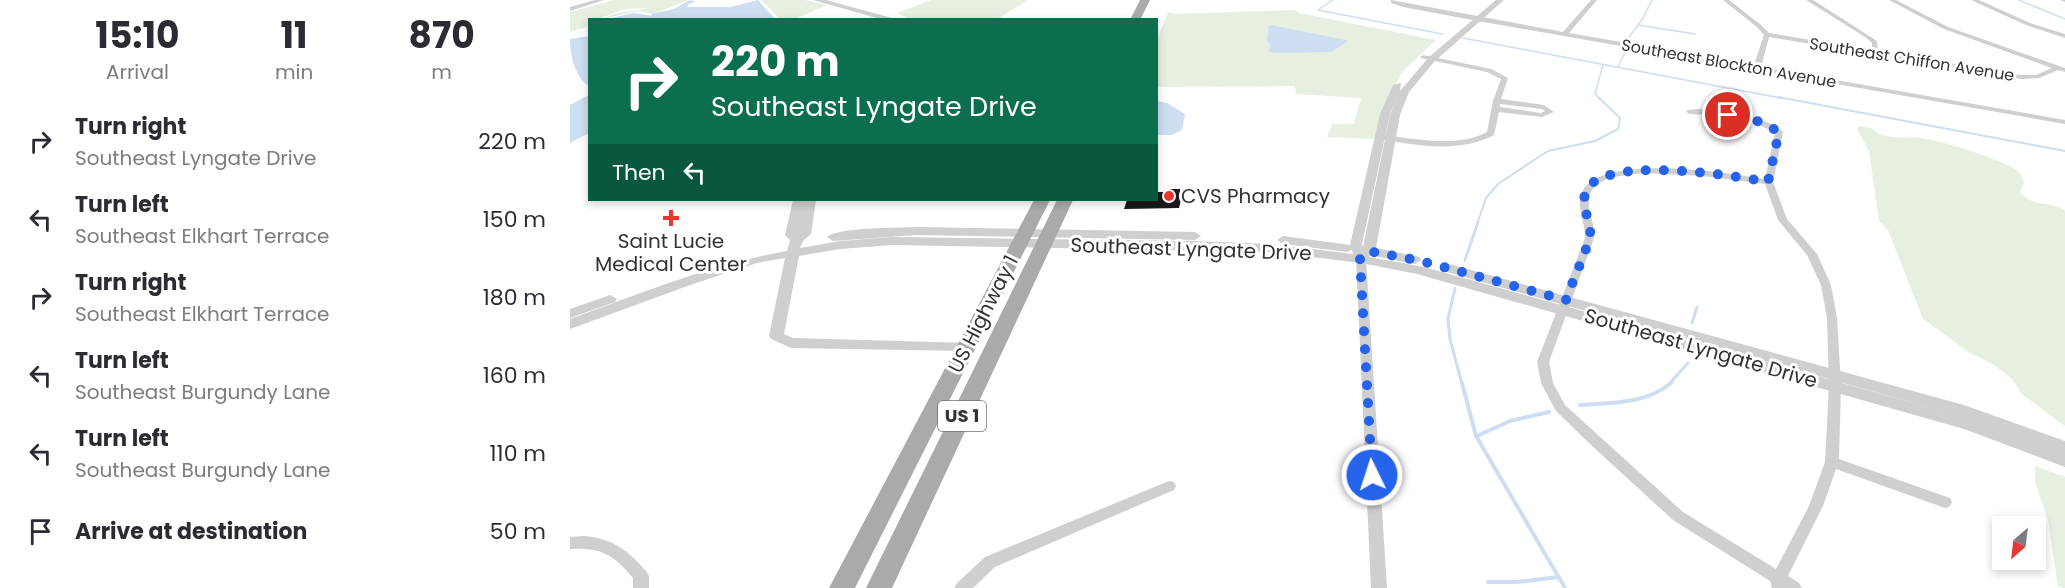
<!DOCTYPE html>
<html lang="en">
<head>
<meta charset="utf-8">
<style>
	body { margin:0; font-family:Poppins,sans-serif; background:#f2f2f3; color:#2b2b33; height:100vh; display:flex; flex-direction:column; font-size:22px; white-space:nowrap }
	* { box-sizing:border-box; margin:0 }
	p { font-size:20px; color:#7c7c81 }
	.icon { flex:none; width:33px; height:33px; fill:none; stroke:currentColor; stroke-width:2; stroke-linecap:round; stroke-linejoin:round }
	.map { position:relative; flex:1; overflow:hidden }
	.details { display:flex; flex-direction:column; background:#fff; width:570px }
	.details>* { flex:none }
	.guide { position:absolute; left:18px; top:18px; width:570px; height:183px; border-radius:0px; box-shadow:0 3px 9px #0003; background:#0b6e4f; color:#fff; overflow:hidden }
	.needle { width:39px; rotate:208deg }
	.controls { position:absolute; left:1422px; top:516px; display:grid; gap:12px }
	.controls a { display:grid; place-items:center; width:54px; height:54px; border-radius:0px; background:#fff; box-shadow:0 3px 9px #0003; font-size:30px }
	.pin { position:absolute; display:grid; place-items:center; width:51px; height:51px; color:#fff; margin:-26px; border:3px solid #fff; border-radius:50%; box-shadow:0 2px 6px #0007 }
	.me { position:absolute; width:66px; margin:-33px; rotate:356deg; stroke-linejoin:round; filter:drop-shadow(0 0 4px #0008) }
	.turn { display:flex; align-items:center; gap:21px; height:126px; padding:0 24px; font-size:27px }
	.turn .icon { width:78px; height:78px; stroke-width:2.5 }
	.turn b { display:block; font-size:42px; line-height:51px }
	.then { display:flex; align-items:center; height:57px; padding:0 24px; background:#0003; gap:12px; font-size:22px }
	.eta { display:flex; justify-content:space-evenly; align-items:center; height:102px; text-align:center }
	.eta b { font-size:36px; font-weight:700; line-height:42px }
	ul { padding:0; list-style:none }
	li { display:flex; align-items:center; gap:18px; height:78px; padding:0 24px }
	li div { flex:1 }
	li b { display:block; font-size:22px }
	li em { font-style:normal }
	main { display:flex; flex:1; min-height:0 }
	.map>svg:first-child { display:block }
</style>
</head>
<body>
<main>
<section class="details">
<div class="eta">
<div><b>15:10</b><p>Arrival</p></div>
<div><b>11</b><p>min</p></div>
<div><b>870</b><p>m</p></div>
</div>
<ul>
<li><svg class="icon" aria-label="right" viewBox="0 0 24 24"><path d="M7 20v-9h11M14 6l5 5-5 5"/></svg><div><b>Turn right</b><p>Southeast Lyngate Drive</p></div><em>220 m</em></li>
<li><svg class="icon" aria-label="left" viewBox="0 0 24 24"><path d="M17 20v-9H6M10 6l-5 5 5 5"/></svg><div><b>Turn left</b><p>Southeast Elkhart Terrace</p></div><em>150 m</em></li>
<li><svg class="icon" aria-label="right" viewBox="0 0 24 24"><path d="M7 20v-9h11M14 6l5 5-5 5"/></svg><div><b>Turn right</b><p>Southeast Elkhart Terrace</p></div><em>180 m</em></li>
<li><svg class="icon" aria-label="left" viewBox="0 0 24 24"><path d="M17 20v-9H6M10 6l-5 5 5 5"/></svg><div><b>Turn left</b><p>Southeast Burgundy Lane</p></div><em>160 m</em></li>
<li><svg class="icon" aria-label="left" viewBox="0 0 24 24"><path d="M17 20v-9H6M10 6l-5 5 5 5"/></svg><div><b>Turn left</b><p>Southeast Burgundy Lane</p></div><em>110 m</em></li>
<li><svg class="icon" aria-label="arrive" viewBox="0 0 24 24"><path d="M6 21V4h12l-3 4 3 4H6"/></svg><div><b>Arrive at destination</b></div><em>50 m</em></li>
</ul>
</section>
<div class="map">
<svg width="1495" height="588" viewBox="0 0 1495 588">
	<rect width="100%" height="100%" fill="#fff"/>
	<path fill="#e7efe0" d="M44,0h74l-34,14 -16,-3 -36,8 16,-6 32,-5 -26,1 -26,10 -8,1 -3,7 -17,5v-20z
		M191,0h44l22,5 -32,14h-15z
		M361,0h97l-31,19h-87l-13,-6z
		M726,10l3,3 137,27 -33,31 -12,21 -15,47 -49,-2 5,-13h22l7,-26 -65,-4 -1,-8 -138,1 -1,-44 12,-31 8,2z
		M1289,126l13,2c10,13 33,8 48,10 19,2 87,22 100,35 2,3 2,6 4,9l-4,10c15,17 31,8 45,19v215l-43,-32 -10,-15 -19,-15 -25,-12 -45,-33 -35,-89 -9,-9 -10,-70 -12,-22z
		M1465,466l30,11v111l-7,-1 -10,-67 -13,-38z"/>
	<path fill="#ccdeef" d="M120,0l5,2 -6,2 -2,3h43l28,-7 17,19h-167l25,-6 19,3 -1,-2 23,-5z
		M701,25l75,15 1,2 -16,10 -58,1 -4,-2 1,-7 -3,-3 2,-14z
		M19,36v50c-14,-8 -19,-31 -19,-47z
		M19,95v38l-19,10v-38z
		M587,101l10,2 18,11 -3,16 -10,5h-15z"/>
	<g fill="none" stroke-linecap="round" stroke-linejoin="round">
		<path stroke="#ccdeef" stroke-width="1.5" d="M763,0l-15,10 124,24
			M1449,0l46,19
			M1068,25l57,9
			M893,38l323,61
			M1055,42l17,-22 10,-20
			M1048,67l8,-17
			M1030,99l-5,-5 8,-29"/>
		<path stroke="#ccdeef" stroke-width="2" d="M1208,97l287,54
			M907,224l9,-26 12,-14 50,-33 47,-10 23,-12 2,-11 -22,-21"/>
		<path stroke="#ccdeef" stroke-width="3" d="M895,260l13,-38
			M885,288l-7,31 2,20 12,45
			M1122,323l5,-16
			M1099,384l19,-21"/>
		<path stroke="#ccdeef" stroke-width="4" d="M892,383l14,53 89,152
			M1010,405c31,-2 66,-1 91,-22
			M907,436l33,-15 39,-9
			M918,582h29l41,-5"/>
	</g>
	<path fill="#191919" d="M598,189h12v3h3l-4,16 -55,1 3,-9h29v-8h11z"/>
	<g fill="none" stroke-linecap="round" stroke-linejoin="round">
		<path fill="#cfcfcf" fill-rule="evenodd" d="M25,0h9l-34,11v-4z
			M821,0l172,32 28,-32h6l-28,33 185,32 10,-30 -7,-8 -34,-27h6l32,25 8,8 103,17v-7l-7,-6 -59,-37h7l64,41 1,10 143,24h15l16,-7 -108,-39 -55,-29h7l52,27 117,41v4l-7,-2 -19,8 -18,1 -252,-42 -8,30 304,53v4l-587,-103 -75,-14 -12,-4z
			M1401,0h8l51,23 35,11v4l-39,-13z
			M1491,0h4v2l-3,-1z
			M853,55l68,14 17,9 -7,21 43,6 10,7 -12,5 -43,-5 -5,23c-33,18 -78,11 -113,4l-1,-2 4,-2c33,4 73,13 103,-3l6,-31 8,-22 -14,-7 -66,-14 -1,-1zM930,104l42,5 3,2 -4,2 -41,-6z
			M1117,110c26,-3 76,4 96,22l-10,50 14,37 30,35 14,31 6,33 4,67 -2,74 111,39 2,4 -2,4 -5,2 -109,-39 -13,37 -35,70 11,7 3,5h-30l-2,-7 -97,-61 -83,-76 -34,-33 -15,-28 -4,-21 48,-124c1,-15 -10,-32 -3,-46 19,-40 147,-19 183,-13l10,-46c-25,-16 -56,-18 -85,-19l-4,-2zM1077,173l56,3 62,8 13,36 29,35 14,30 6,33 2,67 -4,77 -16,44 -33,63 -93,-57 -118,-107 -12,-22 -4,-21 45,-124c1,-12 -4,-22 -5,-33 -3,-30 38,-30 58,-32z
			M791,256l5,3 21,329h-16l-15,-329z
			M599,481l5,1 2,4 -2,4 -179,77 -22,21h-19l3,-5 28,-26z
			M12,536c28,1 46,14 64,35l3,5v12h-16v-10c-19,-23 -32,-31 -63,-29v-12z"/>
		<path fill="#cfcfcf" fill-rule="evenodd" d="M243,0h13l73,20h-15z
			M926,0h8l-69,61 -26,31 -9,23 -24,133 44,9 1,3 -6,4 -45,-9 -1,2 55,10 537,149 -518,-145 -1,-3 6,-4 5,1 511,140 101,36v26l-101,-38 -547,-155 -56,-11 -90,-11 -379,-7 -52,4 -41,7 -15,78 9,4 178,5 2,3 -2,3 -5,2 -175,-3 -20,-9 -2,-3 16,-78 -28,5 -64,21 -123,45v-10c71,-26 142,-55 217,-68l3,-11 -5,-5 8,-35h11l-7,33 7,-33h12l-5,34 -8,7 -3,7 40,-7 52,-4 301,4 78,3 82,10 -1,-4 -5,2 -64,-8 -6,-4 6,-4 67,9 30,-131 13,-29 8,-2 -1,8 29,-34zM828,96l-8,19 -27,132 -1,-3 28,-130z
			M347,227l278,5 6,4 -6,4 -278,-5 -84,6 -6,-4c11,-10 72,-9 90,-10z
			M40,295l7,4 -2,3 -45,16v-9z"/>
		<path fill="#aaa" fill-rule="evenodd" d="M570,0h10l-10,20h-10z
			M464,200h16l-195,388h-26z
			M487,200h16l-181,388h-26z"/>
	</g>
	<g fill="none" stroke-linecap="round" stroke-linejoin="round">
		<path stroke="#2563eb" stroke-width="10" stroke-dasharray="0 18" d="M802,475l-12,-216 8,-8 53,10 145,39c5,-16 22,-51 24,-65 2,-13 -9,-26 -5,-41 11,-41 151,-18 183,-12l11,-50 -18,-10 -33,-7"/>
	</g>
	<g fill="#ef362e" stroke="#fff" stroke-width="2">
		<circle cx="599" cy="196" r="6"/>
		<path d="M98 209h6v6h6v6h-6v6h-6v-6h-6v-6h6z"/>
	</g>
	<g text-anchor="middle" stroke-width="6" stroke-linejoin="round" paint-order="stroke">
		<g font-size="16" fill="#323232" stroke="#fff">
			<text transform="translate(1342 59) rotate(9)" y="6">Southeast Chiffon Avenue</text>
			<text transform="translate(1159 63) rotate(10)" y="6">Southeast Blockton Avenue</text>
		</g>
		<rect fill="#fff" stroke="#707070" stroke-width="1.5" x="368" y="401" width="48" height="30" rx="4.5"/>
		<g font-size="18" font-weight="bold" fill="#323232">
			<text x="392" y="422">US 1</text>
		</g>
		<g font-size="20" fill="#323232" stroke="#fff" text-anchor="start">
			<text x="611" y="203">CVS Pharmacy</text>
			<text x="101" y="248" text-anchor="middle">Saint Lucie<tspan x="101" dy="23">Medical Center</tspan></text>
		</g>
		<g font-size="20" fill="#323232" stroke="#fff">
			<text transform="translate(621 249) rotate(2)" y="7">Southeast Lyngate Drive</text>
			<text transform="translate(413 314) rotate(-63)" y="7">US Highway 1</text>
			<text transform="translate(1131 348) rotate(16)" y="7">Southeast Lyngate Drive</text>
		</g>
	</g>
</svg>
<div class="controls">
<a><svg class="needle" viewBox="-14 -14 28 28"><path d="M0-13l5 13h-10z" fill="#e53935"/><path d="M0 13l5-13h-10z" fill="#7c7c81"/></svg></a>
</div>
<div class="pin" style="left:1158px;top:115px;background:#d93025"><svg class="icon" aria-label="arrive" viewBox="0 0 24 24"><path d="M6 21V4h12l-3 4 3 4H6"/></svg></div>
<svg class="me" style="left:802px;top:475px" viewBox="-20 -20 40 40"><circle r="17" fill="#2563eb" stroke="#fff" stroke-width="3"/><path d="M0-11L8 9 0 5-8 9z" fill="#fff"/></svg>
<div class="guide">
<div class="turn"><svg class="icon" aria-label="right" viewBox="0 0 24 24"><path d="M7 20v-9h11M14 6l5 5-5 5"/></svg><div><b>220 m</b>Southeast Lyngate Drive</div></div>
<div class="then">Then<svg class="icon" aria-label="left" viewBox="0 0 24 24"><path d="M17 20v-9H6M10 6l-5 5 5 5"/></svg></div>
</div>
</div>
</main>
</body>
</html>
